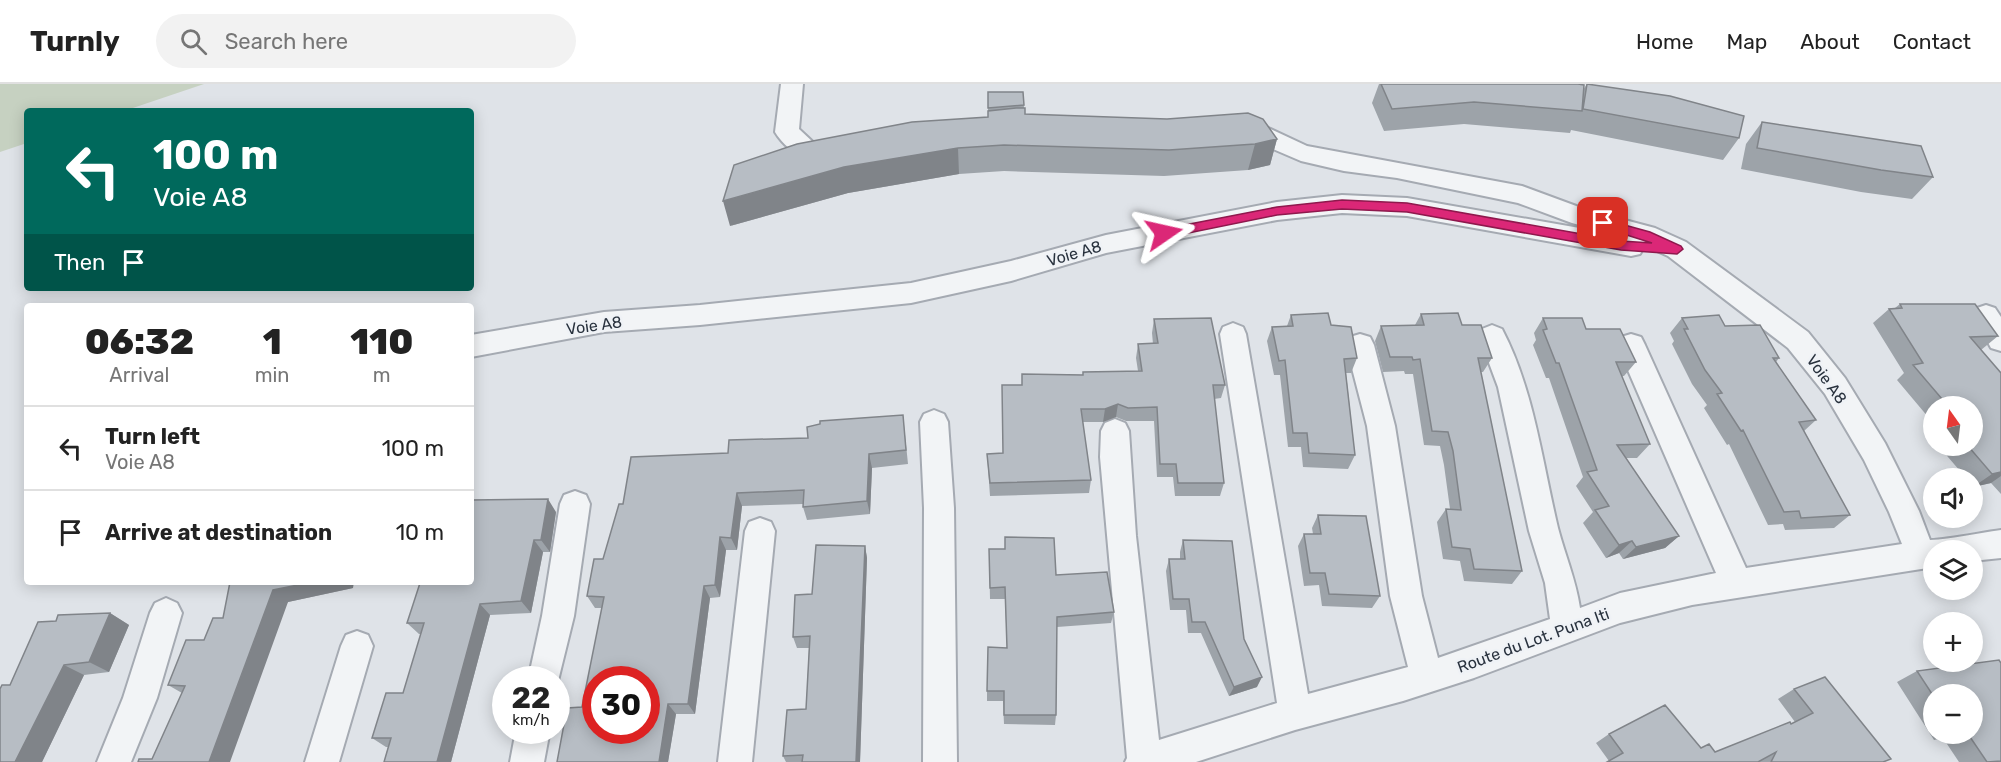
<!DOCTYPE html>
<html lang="en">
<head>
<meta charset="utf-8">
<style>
	body { margin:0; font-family:Rubik,sans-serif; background:#f2f2f2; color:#222; height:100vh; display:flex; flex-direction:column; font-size:22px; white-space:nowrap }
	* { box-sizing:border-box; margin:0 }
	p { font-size:20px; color:#767676 }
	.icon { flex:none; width:33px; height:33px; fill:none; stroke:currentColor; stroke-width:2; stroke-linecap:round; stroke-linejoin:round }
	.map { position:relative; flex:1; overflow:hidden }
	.drawer { position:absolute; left:24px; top:219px; width:450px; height:282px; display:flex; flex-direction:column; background:#fff; border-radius:6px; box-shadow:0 3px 15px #0003 }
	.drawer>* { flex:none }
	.guide { position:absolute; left:24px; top:24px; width:450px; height:183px; border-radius:6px; box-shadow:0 3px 15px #0003; background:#00695c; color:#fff; overflow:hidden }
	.needle { width:39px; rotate:346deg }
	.fabs { position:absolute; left:1923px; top:312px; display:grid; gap:12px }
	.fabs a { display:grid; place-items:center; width:60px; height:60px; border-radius:50%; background:#fff; box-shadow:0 3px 15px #0003; font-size:30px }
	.speed { position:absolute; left:492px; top:582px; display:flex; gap:12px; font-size:30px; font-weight:700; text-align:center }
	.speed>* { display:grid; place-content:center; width:78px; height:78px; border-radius:50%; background:#fff; box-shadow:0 3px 15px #0003; line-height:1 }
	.speed small { font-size:15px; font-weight:400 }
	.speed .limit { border:9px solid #d22; background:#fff; color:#111 }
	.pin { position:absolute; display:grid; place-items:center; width:51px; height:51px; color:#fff; margin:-26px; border-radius:12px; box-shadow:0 3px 9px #0006 }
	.me { position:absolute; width:66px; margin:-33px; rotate:79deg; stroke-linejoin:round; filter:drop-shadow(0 0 4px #0008) }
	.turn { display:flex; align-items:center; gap:21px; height:126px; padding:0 30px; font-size:27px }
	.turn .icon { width:78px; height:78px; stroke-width:2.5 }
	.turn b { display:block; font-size:42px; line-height:51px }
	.then { display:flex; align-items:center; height:57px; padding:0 30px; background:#0003; gap:12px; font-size:22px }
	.eta { display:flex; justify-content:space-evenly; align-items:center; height:102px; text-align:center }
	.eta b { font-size:36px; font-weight:800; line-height:42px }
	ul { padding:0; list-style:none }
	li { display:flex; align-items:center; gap:18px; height:84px; padding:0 30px; border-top:2px solid #e0e0e0 }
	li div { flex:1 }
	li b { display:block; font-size:22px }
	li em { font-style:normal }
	header { display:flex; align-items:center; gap:36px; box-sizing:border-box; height:84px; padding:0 30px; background:#fff; border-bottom:2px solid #e0e0e0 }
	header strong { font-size:28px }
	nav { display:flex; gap:33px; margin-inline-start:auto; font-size:21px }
	.search { width:420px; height:54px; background:#f2f2f2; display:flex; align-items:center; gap:15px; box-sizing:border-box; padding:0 21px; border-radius:33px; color:#767676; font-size:22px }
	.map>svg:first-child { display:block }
</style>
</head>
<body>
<header>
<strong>Turnly</strong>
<div class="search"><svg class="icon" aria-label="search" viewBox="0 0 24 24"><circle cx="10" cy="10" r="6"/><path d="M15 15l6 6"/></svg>Search here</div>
<nav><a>Home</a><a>Map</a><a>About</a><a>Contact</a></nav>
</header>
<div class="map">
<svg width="2001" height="678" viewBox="0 0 2001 678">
	<rect width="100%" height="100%" fill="#dfe3e8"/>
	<path fill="#c6d1c1" d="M0,0h204l-80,27h-97v32l-27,9z"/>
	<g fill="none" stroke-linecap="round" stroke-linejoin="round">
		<defs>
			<path id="street" d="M781,0h22l-4,45 15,14 22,-1 8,2 4,6 -4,6c-27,8 -53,2 -69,-24z
				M1240,37l24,5 43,20 215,40 65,24 68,18 31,14 122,90 37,46 40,65 34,68 11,29c22,-1 48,-7 71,-10v28l-29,3v-11h-38v17l-242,38 -72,18 -146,55 -71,23 -108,29 -99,32h-71l2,-4 -27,-301 1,-26 4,-8 10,-4 10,4 4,8 7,105 23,204 118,-37 -57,-369 3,-7 10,-4 10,4 3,7 62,360 100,-27 -18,-71 -23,-170 -21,-81 4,-8 10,-3 10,3 4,8 21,81 27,170 16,62 112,-39 -5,-36 -16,-52 -31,-144 -19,-51 3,-7 10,-4 10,4c32,61 40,132 56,199 7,27 18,52 22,80l40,-15 96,-20 -99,-228 4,-8 10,-3 10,3 4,8 101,223 156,-24 -13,-32 -25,-52 -39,-66 -37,-46 -120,-92 -26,-12 2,3 -4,7 -9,2 -224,-40 -65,-3 -65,7 -171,33 -95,28 -100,22 -211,22 -96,7 -133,25v-22l133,-23 96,-7 211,-22 100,-22 95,-26 171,-33 65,-7 65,3 201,35 -36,-10 -54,-20 -121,-25 -53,-7 -43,-10 -51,-22 -18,-4 -4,-6 4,-6z
				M1986,221l9,3 6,9v34l-10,-3 -18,-33 4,-7z
				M934,326l10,4 4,8 6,86 3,254h-34l1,-254 -4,-86 4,-8z
				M575,407l11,4 4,9 -16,112 -18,73v-9h-28l14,-64 18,-112 4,-9z
				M760,434l11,4 4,9 -23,231h-34l27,-231 4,-9z
				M166,514l11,5 5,10 -25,85 -26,64h-34l26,-64 27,-85 5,-10z
				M357,547l11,4 5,11 -34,116h-34l36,-116 5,-11z
				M516,646h34l-6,32h-34z"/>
		</defs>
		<use href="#street" stroke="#a5aab2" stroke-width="4"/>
		<use href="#street" fill="#f2f4f6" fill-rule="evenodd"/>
	</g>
	<path fill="#9da3a9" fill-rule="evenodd" d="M1379,0h199l5,6 4,-6 152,54 -16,22 -152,-30 -1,3 -106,-9 -80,7 -12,-28z
		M988,8h35l1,16 1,6 252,25 -7,26 -22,5 -84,6 -160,-5 -45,3 -111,19 -118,33 258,-109z
		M1762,38l171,55 -21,22 -51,-7 -120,-23 5,-25z
		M1900,220l98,32 -17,14 20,23v121l-10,-11 -18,4 -1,-9h-6l-24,-28 6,-4h24v-40h-38v18l-37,-44 7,-7 -31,-50 16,-14 6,-1z
		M1421,230l41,11 30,33 -9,14h-2l41,199 -10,13 -48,-3 -4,-20 -17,-2 -6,-37 9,-13h4l-6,-44 -4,-19 -16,-1 -11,-71h-8l-1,-3 -21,1 -8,-31 6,-15 34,-1z
		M1291,231l40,10 26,33 -6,15h-5l9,82 -7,14 -45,-2 -2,-20h-13l-8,-72h-6l-7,-34 5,-14 15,-1z
		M1543,234l43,11 50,33 -12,14h-3l29,68 -13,14h-11l53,78 -14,12 -42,11 -4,-6 -13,5 -23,-35 10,-11 -17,-26 7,-9 -34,-99h-3l-13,-33 3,-5 -2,-7z
		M1682,234l43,8 54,32 -3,4 40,58 -12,11 46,84 -16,13 -49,2 -2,-6 -15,1 -39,-81 -2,1 -23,-37 3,-3 -15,-21 -20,-40 2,-3 -4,-8z
		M1154,235l71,66 -4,13 -7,1 10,84 -4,13h-45l-2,-19h-16l-3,-56h-28l-10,-4 -13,5h-20l8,58 -2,13 -99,3 -3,-42 16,-1 19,-68v-11l61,1v-3l55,-1 -2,-13 2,-14h15l-1,-11z
		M903,331l5,49 -36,4 -2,46 -63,6 -4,-13v-3l-61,2 -5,44h-11l-6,47 -10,1 -15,116h-19l-8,48h-111l25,-55 20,-99h-7l-8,-12 16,-37 20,-55 105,-51 80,-15z
		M556,428l-6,40h-7l-12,61 -41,2 -39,147h-67l4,-15h-2l-14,-9 31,-45 18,-59h-2l-12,-11 26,-40z
		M1318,431l62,81 -8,12 -50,-2 -3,-21 -15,1 -6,-40 6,-12h9l-1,-6z
		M1183,456l61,99 13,48 -28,9 -28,-63h-13l-2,-23h-16l-4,-39 3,-12h11v-7z
		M865,462l2,12 -7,204h-74l-3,-6 23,-47 3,-61h-12l-4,-11 19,-43z
		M989,465l67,26 58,37 -3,11 -54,4 -1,88 -1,10 -51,-1 -1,-23h-16v-10l20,-43 -2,-49h-15z
		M230,498l123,6 -65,14 -136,157 30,-66 -14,-8 55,-67z
		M110,529l19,12 -20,47 -25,3 -42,87h-42l10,-77 46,-64z
		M2001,579v99h-42l-16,-24 -9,2 -37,-58 20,-11zM1934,610l38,40h-38z
		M1794,605l90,73h-277l2,-1 -13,-18 13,-9 92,14 14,4 80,-30 -17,-23z"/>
	<path fill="#808489" d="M1277,55l-7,26 -22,5 7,-26z
		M958,64l1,26 -111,19 -118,33 -7,-25 121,-34z
		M1118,320l-2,13 -13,5 2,-13z
		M869,370l3,14 -2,46 -3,-13z
		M2001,388v4l-10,7 -18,4 19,-13z
		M737,409l5,13 -5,44 -6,-12z
		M548,415l8,13 -6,40 -9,-12z
		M1679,452l-14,12 -42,11 13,-12z
		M720,453l6,13 -6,47 -5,-12z
		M534,456l9,12 -12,61 -10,-12z
		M1632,457l-13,12 -13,5 13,-13z
		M865,462l2,12 -7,204h-4z
		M313,498h41l-1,6 -65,14 -58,160h-21l64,-172z
		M704,502l6,12 -15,116 -7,-10z
		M480,520l10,11 -39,147h-14z
		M110,529l19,12 -20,47 -20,-10z
		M64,581l20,10 -42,87h-27z
		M1262,593l-5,10 -28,9 5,-9z
		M668,620l8,10 -8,48h-9z"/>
	<path fill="#b7bdc4" stroke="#808489" stroke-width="1.5" fill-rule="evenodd" d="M1381,0h197l6,1 -2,26 -108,-9 -82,7z
		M1587,0l83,12 74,20 -5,22 -156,-29z
		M988,8h35l1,13 -36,3z
		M1016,24h9v6l142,5 81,-6 15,6 14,20 -22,5 -86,6 -165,-5 -46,3 -114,19 -121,34 11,-36 63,-21 115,-22 76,-5v-6z
		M1762,38l159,24 12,31 -52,-7 -124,-22z
		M1900,220h75l23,32 -28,1 31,36v99l-9,2 -24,-28h4v-40h-24l-35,-41 10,-2 -34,-54 13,-1z
		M1328,229l3,12 20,2 6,31 -13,1 11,96 -46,-2 -2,-20h-14l-8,-73 -6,1 -7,-34 21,-1 -2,-11z
		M1458,229l4,12h19l11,33h-14l44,213 -48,-2 -4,-20 -18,-2 -6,-38 15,1 -8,-59 -5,-19 -16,-1 -12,-72 -7,1 -1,-3h-22l-9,-31 43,-1 -3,-11z
		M1719,231l6,11 35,-1 19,33h-6l43,62 -17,2 51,93 -49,3 -2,-7 -15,1 -41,-82 -2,1 -24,-37 5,-1 -17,-23 -21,-41h4l-6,-11z
		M1211,234l14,67h-12l11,98h-46l-2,-19h-16l-3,-57 -29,1 -10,-4 -13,5h-24l10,71 -101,3 -3,-29 16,-1 -1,-68h20v-11l61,1v-3l59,-1 -4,-27 20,-1 -4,-24z
		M1543,234h39l4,11h34l16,33h-20l34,82 -33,1 62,91 -43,11 -4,-6 -13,4 -24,-35 14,-4 -22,-34 10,-2 -38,-107h-3l-13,-33 4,-1z
		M903,331l3,35 -37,4 -2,47 -64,6 1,-17 -67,3 -6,45 -11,-1 -5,48 -11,1 -16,118h-20l-9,58h-102l10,-54 15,-1 22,-110 -17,-1 7,-37h9l16,-55h4l8,-47 97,-4 1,-13 79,-2 -1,-11 13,-3v-3zM596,596h50v50h-50z
		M548,415l-7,41h-7l-13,61 -41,3 -43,158h-53l7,-24h-19l14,-45h17l21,-70h-17l13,-40h13v-1h38v-82z
		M1318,431l48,1 14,80 -51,-2 -4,-21h-15l-6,-39h17z
		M1005,453l49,1 2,37 51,-3 7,40 -57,5 -1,98h-52v-24h-17l1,-44 19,1 -2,-61 -15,1 -1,-39h16z
		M1183,456l49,1 12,98 18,38 -28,10 -29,-65h-13l-3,-23h-16l-4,-40h16z
		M816,461l49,1 -9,216h-54l1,-7 -20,1 4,-46 19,-1 4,-73 -17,1 2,-42 17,-1z
		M230,498h83l-40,8 -64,172h-71l1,-3h13l33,-73 -17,-1 18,-45h18l9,-22h10z
		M110,529l-21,49 -25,3 -49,97h-15v-73l2,-4h8l28,-63 18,-1 2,-6z
		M1999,576l2,3v98l-14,1 -19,-28h4v-40h-38v3l-17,-26z
		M1825,593l66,82 -8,3h-112l5,-10 -18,10h-151l16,-9 -14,-19 56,-29 36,43 8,-4 6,8 75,-30 1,2 22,-11 -19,-24z"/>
	<path fill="#db2777" stroke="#8e194d" stroke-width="1.5" d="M1342,116l65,3 214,38 31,2 -54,-17v-6l5,-1 47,13 31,14 2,3 -6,5 -56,-4 -214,-38 -65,-3 -65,6 -113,23 -6,-5 6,-4 113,-22z"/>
	<g text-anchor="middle" stroke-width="5" stroke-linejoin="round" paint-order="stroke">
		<g font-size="16" fill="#29323e" stroke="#eff2f6">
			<text transform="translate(1074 169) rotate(-16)" y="6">Voie A8</text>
			<text transform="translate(594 241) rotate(-8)" y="6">Voie A8</text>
			<text transform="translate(1827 295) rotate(54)" y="6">Voie A8</text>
			<text transform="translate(1533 556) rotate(-20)" y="6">Route du Lot. Puna Iti</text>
		</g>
	</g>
</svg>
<div class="fabs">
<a><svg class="needle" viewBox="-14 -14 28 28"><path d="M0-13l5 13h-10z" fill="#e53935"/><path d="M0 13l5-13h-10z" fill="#767676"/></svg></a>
<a><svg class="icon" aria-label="sound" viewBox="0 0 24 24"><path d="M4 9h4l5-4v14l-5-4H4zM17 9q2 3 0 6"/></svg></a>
<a><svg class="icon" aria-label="layers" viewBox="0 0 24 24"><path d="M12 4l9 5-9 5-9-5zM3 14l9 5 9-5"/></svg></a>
<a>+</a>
<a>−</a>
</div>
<div class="speed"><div>22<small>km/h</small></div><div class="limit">30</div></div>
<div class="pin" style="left:1603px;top:139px;background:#d93025"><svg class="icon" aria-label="arrive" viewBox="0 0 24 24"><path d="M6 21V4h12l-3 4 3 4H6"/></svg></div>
<svg class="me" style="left:1164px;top:149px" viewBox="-20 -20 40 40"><path d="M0-17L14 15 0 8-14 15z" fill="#db2777" stroke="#fff" stroke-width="4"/></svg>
<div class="guide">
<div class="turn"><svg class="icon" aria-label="left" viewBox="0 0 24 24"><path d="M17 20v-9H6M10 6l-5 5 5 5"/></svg><div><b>100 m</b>Voie A8</div></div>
<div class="then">Then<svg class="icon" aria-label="arrive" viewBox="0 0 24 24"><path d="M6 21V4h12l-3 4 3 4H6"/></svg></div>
</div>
<section class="drawer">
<div class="eta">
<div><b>06:32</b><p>Arrival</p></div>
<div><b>1</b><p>min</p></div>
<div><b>110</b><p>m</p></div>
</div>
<ul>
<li><svg class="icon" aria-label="left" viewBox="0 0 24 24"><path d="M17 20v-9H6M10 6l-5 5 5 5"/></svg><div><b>Turn left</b><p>Voie A8</p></div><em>100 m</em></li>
<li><svg class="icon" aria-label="arrive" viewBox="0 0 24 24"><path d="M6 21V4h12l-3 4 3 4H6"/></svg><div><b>Arrive at destination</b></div><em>10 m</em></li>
</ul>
</section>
</div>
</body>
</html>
